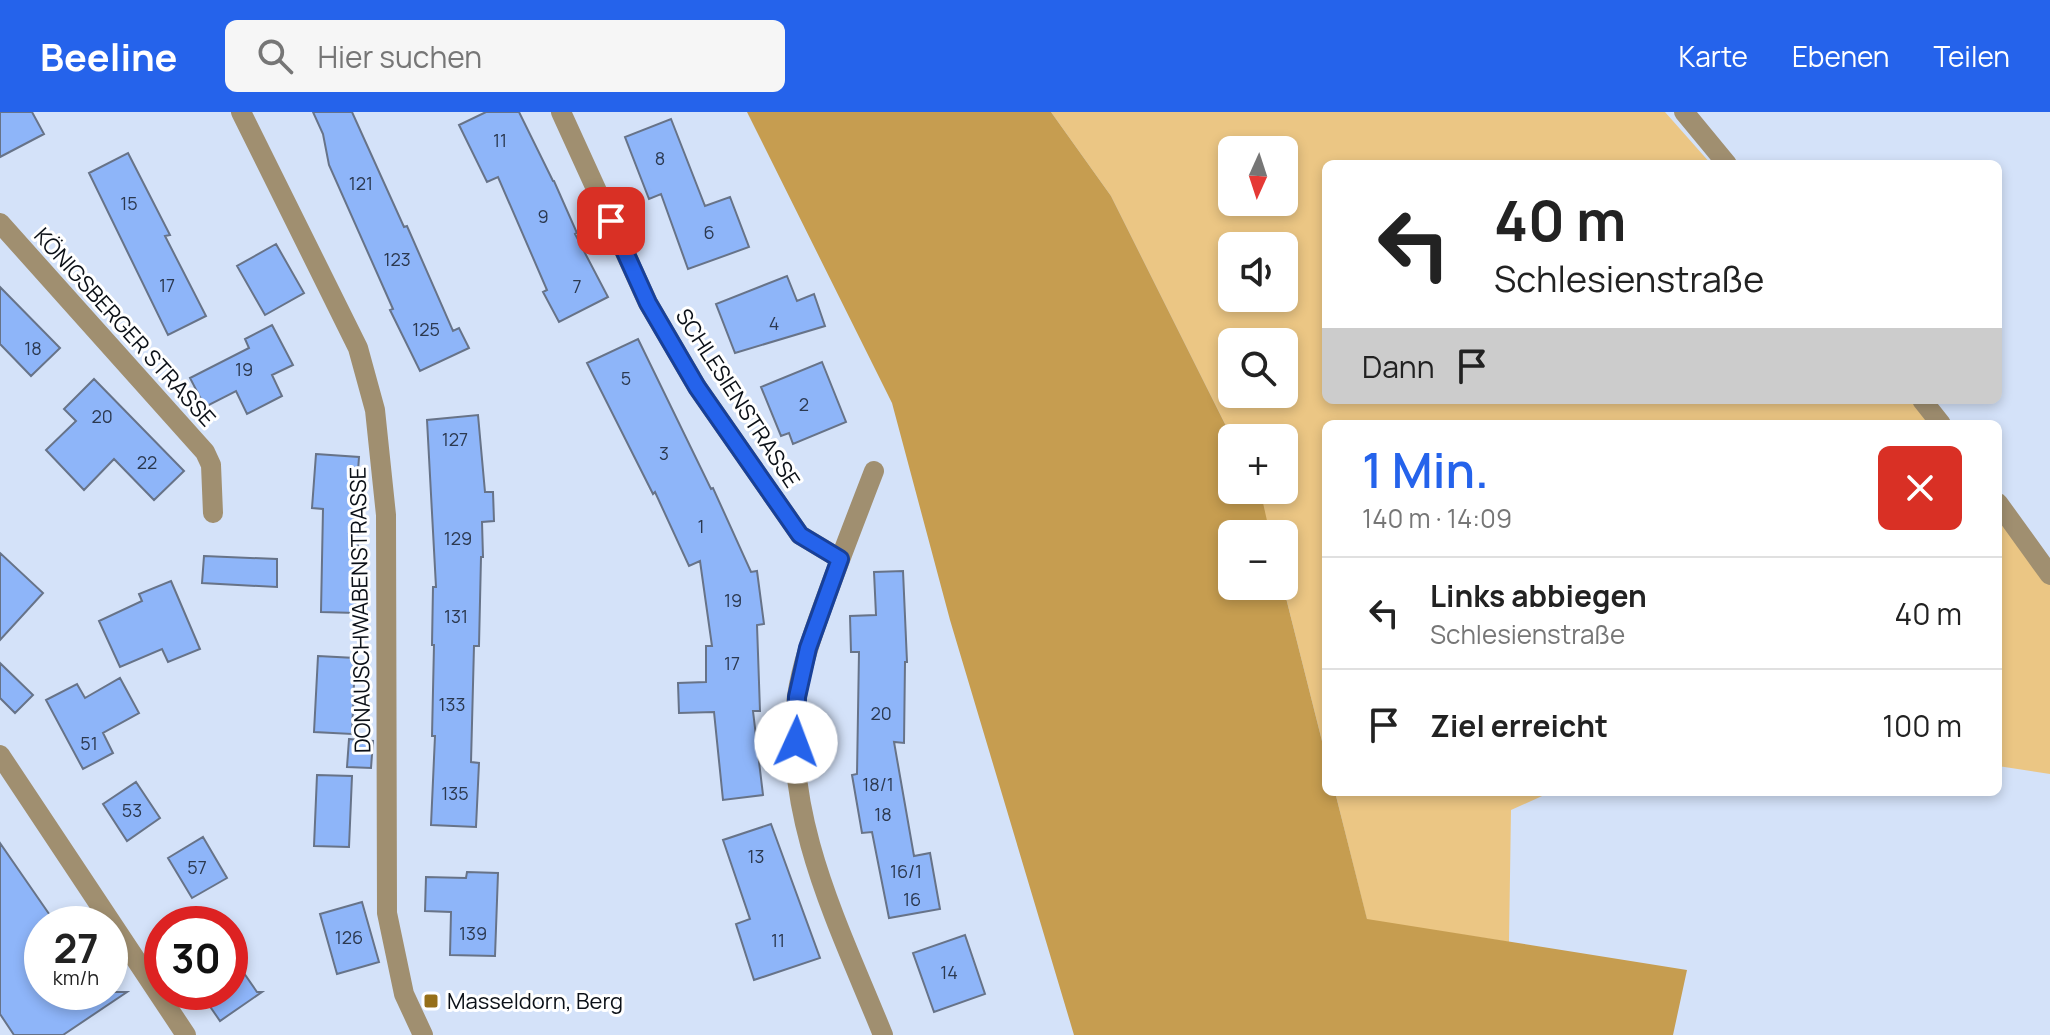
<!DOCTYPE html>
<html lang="de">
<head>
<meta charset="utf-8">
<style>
	body { margin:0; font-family:Manrope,sans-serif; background:#f6f6f6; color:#222; height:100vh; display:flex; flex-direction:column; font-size:30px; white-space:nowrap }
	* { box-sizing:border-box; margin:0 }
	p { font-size:26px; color:#767676 }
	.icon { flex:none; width:44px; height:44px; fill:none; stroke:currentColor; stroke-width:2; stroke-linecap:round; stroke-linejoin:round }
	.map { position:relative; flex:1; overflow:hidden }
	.drawer { position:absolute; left:1322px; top:308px; width:680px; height:376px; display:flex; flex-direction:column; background:#fff; border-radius:12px; box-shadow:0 4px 12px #0003 }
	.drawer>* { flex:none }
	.hud { position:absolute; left:1322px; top:48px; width:680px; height:244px; border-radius:12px; box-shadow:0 4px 12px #0003; background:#fff; color:#222; overflow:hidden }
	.needle { width:52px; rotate:183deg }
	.controls { position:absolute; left:1218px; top:24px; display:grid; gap:16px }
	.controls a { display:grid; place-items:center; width:80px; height:80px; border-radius:12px; background:#fff; box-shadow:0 4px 12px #0003; font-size:40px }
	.speed { position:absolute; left:24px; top:794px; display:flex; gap:16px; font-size:40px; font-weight:700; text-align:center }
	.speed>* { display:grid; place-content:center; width:104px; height:104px; border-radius:50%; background:#fff; box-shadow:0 4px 12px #0003; line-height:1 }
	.speed small { font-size:20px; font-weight:400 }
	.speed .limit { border:12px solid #d22; background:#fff; color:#111 }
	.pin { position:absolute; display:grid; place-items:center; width:68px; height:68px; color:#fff; margin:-34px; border-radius:16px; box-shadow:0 4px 12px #0006 }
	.me { position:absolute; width:88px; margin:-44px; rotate:2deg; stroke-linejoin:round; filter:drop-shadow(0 0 6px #0008) }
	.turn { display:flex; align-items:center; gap:28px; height:168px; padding:0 40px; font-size:36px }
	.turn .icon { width:104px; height:104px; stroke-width:2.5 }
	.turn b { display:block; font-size:56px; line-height:68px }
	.then { display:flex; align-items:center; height:76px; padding:0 40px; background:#0003; gap:16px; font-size:30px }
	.round { display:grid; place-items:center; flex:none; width:84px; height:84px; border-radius:12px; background:#f6f6f6 }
	.summary { display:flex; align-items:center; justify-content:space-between; height:136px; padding:0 40px }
	h1 { font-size:48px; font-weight:600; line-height:60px; color:#2563eb }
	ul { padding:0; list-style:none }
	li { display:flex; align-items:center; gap:24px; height:112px; padding:0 40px; border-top:2px solid #e0e0e0 }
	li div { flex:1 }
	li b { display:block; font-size:30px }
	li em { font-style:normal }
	header { display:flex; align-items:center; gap:48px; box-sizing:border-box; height:112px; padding:0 40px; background:#2563eb; color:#fff }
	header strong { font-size:38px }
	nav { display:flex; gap:44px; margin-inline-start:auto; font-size:28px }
	.search { width:560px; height:72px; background:#f6f6f6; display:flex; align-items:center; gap:20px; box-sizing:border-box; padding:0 28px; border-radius:12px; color:#767676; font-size:30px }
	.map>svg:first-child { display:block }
</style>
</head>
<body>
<header>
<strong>Beeline</strong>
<div class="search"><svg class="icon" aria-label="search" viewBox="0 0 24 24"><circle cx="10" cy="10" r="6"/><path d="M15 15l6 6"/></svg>Hier suchen</div>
<nav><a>Karte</a><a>Ebenen</a><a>Teilen</a></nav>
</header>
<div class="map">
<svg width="2050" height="923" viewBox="0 0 2050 923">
	<rect width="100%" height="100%" fill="#d4e2f9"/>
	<path fill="#ebc684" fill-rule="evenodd" d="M1051,0h614l46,52h-385v236h595l20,24h-615v333l-43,-171 1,-52h-14l-12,-44h26v-52h-52l-121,-242zM1232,38h52v52h-52zM1232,134h52v52h-52zM1232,230h52v52h-52z
		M1998,391l52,72v199l-52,-8z
		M1335,680h216l-40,18 -2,132 -142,-22z"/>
	<path fill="#c69d50" d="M747,0h304l60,84 121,242v52h26l3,4 9,40h-38v52h51l43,171v35h9l32,127 320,51 -14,65h-599l-124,-415 -58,-217z"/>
	<path fill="#8eb5f9" stroke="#677388" stroke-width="2" d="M0,0h32l12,22 -44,23z
		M313,0h39l52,115 3,-1 46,105 6,-3 10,20 -49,23 -30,-61 3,-1 -64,-144 -6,-31z
		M486,0h33l34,69h1l23,52 -2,1 33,63 -49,25 -16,-30 4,-2 -49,-113 -11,5 -28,-57z
		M671,7l34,87 25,-9 19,50 -61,22 -27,-75 -12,5 -24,-62z
		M128,41l42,82 -5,1 41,80 -38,19 -79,-162z
		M276,132l28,49 -39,22 -28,-49z
		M787,164l10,25 17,-7 11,32 -90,27 -19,-49z
		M0,175l60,61 -29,28 -31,-32z
		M272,213l21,40 -21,10 10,21 -35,18 -11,-23 -31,16 -15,-29 59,-30 -4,-9z
		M638,227l73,150 2,-1 38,84 6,-1 7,53 -7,1 3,86h-7l10,84 -40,5 -9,-88 -35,1 -1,-30 28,-1v-36h6l-12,-85 -11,5 -34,-74 -2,2 -66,-131z
		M822,250l24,60 -53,22 -4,-11 -8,3 -20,-49z
		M94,267l90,92 -30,29 -40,-41 -30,31 -38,-40 30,-29 -12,-12z
		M478,303l7,77h8l1,29 -12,1 1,35h-2l-2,89h-5l-3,116 8,1 -3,64 -45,-2 4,-89h-3l2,-91h-2l1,-58h3l-9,-167z
		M316,342l43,3 -6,84 5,1 -2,71 -35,-1 2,-103 -11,-1z
		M0,441l43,40 -43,47z
		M204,444l73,3v28l-75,-4z
		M903,459l4,91h-2l-1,81 -10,-1 20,114 16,-3 10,56 -51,9 -17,-86 -10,1 -10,-58 5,-1 2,-122h-8l-1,-36 26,-1 -2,-43z
		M171,469l29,68 -32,13 -6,-13 -42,18 -21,-46 43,-20 -3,-7z
		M318,544l37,2 -3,76 -38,-2z
		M0,551l33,32 -18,18 -15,-15z
		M120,566l19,35 -36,20 10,20 -30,16 -37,-69 31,-16 8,14z
		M349,627l24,2 -2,27 -24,-1z
		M317,663l35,1 -3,71 -35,-1z
		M136,670l24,36 -33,23 -24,-37z
		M771,712l49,134 -66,22 -18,-56 14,-5 -27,-79z
		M203,725l24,41 -35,20 -24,-40z
		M0,731l56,81h-14v68h85l-64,43h-49l-14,-21z
		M467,760l31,1 -3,83 -45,-1 1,-43 -26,-1 1,-34 40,1z
		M362,790l17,60 -42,12 -17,-60z
		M965,823l20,59 -51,18 -21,-59z
		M230,841l27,39h5l-42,29 -20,-29h30z"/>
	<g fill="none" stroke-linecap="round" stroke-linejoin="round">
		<path stroke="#a08f70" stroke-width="20" d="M241,0l117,236 17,62 11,105 1,398 17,81 19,41
			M561,0l87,191 49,84 103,148 40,24
			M0,111l205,229 6,13 2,48
			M874,359c-17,44 -34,88 -50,132 -11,30 -22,61 -27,93 -16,119 43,232 86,339
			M0,643l186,280"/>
		<path stroke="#a08f70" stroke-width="20" d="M1684,0l43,52
			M1922,288l19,24
			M1998,391l52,72"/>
	</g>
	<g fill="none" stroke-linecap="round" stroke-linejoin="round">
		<defs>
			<path id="route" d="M611,109l37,82 49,84 103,148 40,24 -32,89 -11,49 -1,45"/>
		</defs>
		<use href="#route" stroke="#184099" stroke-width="20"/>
		<use href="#route" stroke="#2563eb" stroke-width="14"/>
	</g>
	<rect fill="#966f19" stroke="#fff" stroke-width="3" x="423" y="881" width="16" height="16" rx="4"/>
	<g text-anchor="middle" stroke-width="6" stroke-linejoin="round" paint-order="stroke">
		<g font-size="18" fill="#2c3950">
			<text x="500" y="35">11</text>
			<text x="660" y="53">8</text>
			<text x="361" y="78">121</text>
			<text x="129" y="98">15</text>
			<text x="543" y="111">9</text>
			<text x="709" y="127">6</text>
			<text x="397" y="154">123</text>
			<text x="167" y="180">17</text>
			<text x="577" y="181">7</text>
			<text x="774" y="218">4</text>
			<text x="426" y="224">125</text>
			<text x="33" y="243">18</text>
			<text x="244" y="264">19</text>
			<text x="626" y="273">5</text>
			<text x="804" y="299">2</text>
			<text x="102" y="311">20</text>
			<text x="455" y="334">127</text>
			<text x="664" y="348">3</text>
			<text x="147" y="357">22</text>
			<text x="701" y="421">1</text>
			<text x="458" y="433">129</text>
			<text x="733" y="495">19</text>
			<text x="456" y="511">131</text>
			<text x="732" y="558">17</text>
			<text x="452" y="599">133</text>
			<text x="881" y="608">20</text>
			<text x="89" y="638">51</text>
			<text x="878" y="679">18/1</text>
			<text x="455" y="688">135</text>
			<text x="132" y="705">53</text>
			<text x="883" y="709">18</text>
			<text x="756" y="751">13</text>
			<text x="197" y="762">57</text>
			<text x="906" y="766">16/1</text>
			<text x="912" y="794">16</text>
			<text x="473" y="828">139</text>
			<text x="349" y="832">126</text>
			<text x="778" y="835">11</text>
			<text x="949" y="867">14</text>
		</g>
		<g font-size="22" fill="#0b1017" stroke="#fff">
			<text transform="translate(125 215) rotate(48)" y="8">KÖNIGSBERGER STRASSE</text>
			<text transform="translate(738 286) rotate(57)" y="8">SCHLESIENSTRASSE</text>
			<text transform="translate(360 498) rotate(-91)" y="8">DONAUSCHWABENSTRASSE</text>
		</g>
		<g font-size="22" fill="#0b1017" stroke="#fff" text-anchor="start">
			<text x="447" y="897">Masseldorn, Berg</text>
		</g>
	</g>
</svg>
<div class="controls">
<a><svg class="needle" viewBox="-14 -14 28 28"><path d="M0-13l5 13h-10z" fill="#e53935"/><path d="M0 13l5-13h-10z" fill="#767676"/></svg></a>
<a><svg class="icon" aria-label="sound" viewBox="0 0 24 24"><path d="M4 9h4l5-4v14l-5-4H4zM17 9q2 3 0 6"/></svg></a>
<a><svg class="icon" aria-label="search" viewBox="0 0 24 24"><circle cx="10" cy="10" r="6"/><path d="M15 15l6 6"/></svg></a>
<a>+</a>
<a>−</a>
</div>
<div class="speed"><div>27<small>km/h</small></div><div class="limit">30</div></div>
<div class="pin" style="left:611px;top:109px;background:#d93025"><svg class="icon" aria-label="arrive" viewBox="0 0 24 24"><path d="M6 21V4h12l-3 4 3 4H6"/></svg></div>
<svg class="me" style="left:796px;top:630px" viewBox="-20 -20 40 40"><circle r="19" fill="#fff"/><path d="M0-13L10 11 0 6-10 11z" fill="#2563eb"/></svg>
<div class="hud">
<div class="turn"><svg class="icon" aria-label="left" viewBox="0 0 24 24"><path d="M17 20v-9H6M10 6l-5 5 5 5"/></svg><div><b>40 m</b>Schlesienstraße</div></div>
<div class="then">Dann<svg class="icon" aria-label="arrive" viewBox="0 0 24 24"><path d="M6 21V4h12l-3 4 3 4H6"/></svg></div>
</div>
<section class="drawer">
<div class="summary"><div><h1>1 Min.</h1><p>140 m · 14:09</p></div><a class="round" style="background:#d93025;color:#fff"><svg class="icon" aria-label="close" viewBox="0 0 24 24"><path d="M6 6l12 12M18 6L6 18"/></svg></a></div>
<ul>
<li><svg class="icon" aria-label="left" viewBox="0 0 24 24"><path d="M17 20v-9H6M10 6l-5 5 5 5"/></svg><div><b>Links abbiegen</b><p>Schlesienstraße</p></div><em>40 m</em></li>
<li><svg class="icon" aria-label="arrive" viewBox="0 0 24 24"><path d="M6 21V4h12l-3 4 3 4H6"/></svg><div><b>Ziel erreicht</b></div><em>100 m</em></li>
</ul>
</section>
</div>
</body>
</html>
